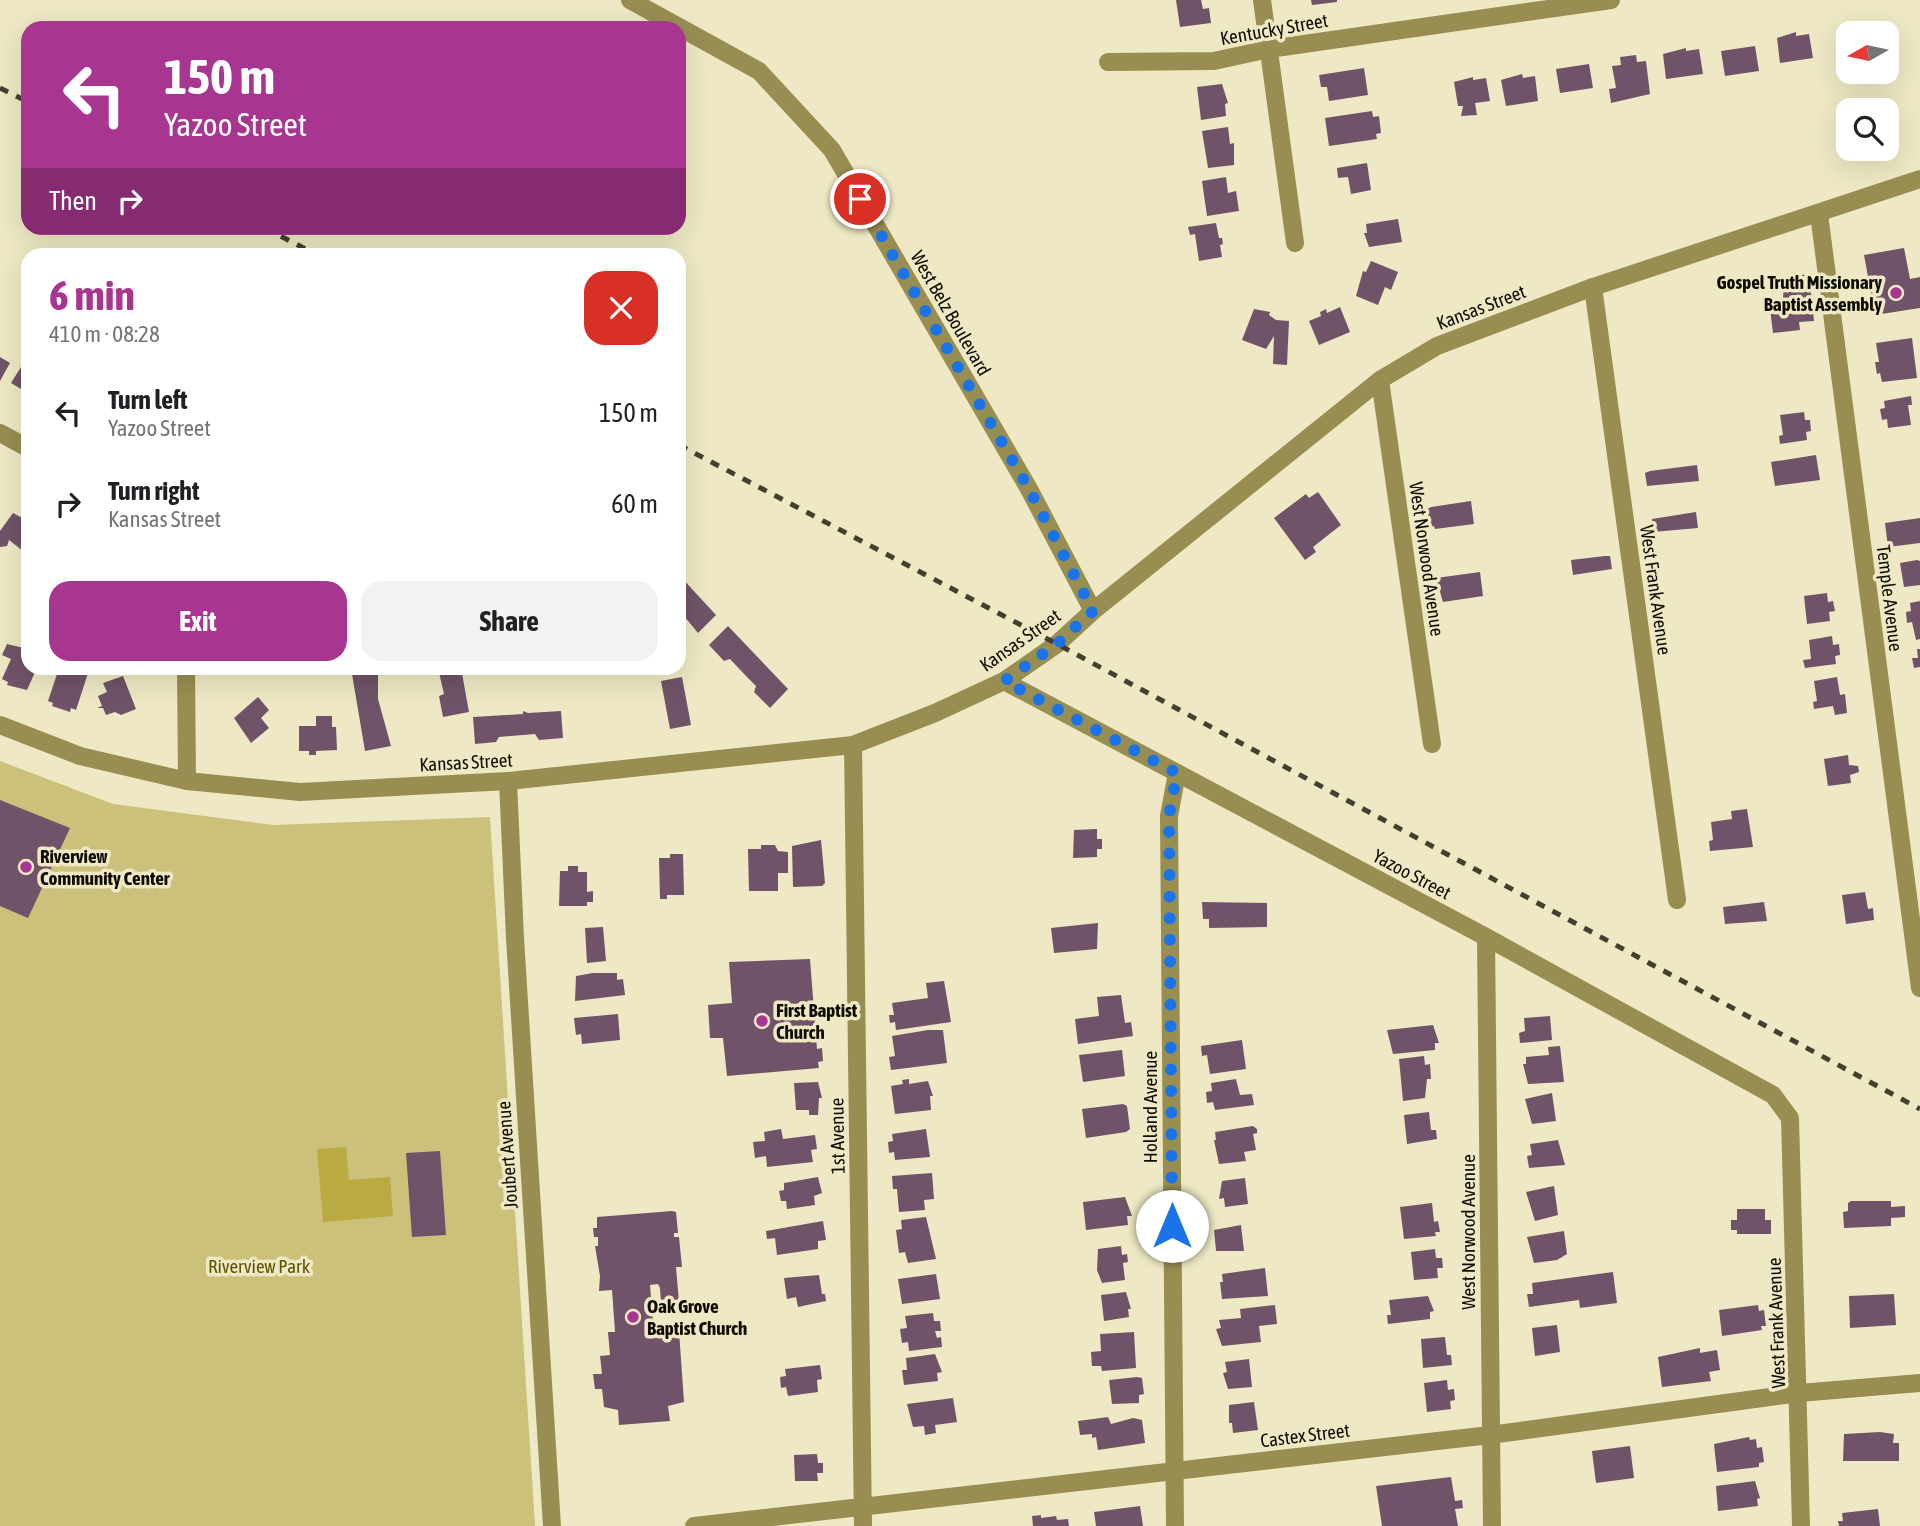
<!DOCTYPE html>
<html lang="en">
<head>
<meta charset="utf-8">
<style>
	body { margin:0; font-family:"Asap Condensed",sans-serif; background:#f2f2f2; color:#202124; height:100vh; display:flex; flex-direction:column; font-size:26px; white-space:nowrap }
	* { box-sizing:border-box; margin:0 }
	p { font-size:23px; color:#757577 }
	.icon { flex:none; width:38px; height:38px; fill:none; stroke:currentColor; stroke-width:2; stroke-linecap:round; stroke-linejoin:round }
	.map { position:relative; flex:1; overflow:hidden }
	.details { position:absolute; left:21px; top:248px; width:665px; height:427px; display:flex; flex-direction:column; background:#fff; border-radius:21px; box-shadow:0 7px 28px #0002 }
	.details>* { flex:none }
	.hud { position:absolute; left:21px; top:21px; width:665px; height:214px; border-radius:21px; box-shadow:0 7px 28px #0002; background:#a8358f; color:#fff; overflow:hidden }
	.needle { width:46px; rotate:261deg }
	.fabs { position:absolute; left:1836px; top:21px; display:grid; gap:14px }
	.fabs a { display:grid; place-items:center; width:63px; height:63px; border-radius:14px; background:#fff; box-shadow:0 7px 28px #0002; font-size:35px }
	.pin { position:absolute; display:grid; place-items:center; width:60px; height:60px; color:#fff; margin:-30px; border:4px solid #fff; border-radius:50%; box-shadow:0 2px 7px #0007 }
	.me { position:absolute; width:77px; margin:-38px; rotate:0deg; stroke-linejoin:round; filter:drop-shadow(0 0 5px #0008) }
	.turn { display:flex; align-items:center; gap:24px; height:147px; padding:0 28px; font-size:32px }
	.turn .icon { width:91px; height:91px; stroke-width:2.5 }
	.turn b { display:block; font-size:49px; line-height:60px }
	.then { display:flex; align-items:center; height:66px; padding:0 28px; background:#0003; gap:14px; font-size:26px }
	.round { display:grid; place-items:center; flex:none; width:74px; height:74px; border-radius:21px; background:#f2f2f2 }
	.summary { display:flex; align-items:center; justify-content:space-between; height:119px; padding:0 28px }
	h1 { font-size:42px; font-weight:700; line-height:52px; color:#a8358f }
	.button { display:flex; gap:14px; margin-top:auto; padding:14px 28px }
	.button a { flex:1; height:80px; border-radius:21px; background:#a8358f; color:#fff; font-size:28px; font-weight:700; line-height:80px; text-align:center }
	.button a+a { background:#f2f2f2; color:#202124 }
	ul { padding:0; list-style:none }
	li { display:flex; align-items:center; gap:21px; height:91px; padding:0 28px }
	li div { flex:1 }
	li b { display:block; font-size:26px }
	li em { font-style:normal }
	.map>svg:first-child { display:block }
</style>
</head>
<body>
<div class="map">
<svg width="1920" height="1526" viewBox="0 0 1920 1526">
	<rect width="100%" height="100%" fill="#eee9c4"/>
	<path fill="#cbc17b" d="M0,761l113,43 160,21 217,-8 45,709h-535z"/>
	<path fill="#b9aa42" d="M346,1147l3,33 41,-3 3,39 -70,6 -6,-73z"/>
	<path fill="#705368" d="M1176,0h25l2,9 6,-1 2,15 -31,4z
		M1311,0h26v2l-25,3z
		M1796,32v4l13,-2 4,24 -33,5 -3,-25z
		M1755,46l4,25 -34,5 -4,-25z
		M1686,48v3l13,-2 4,25 -37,5 -3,-25z
		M1636,55l1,7 9,-1 4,33 -39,9 -2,-14 7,-1 -4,-22 9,-1 -1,-8z
		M1589,64l4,24 -33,5 -4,-24z
		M1364,68l4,27 -39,6 -2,-14h-6l-2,-12z
		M1522,74l1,4 12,-2 3,25 -32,5 -5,-26z
		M1473,77v3l13,-2 4,23 -15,2 2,12 -16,1 2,-10h-5l-4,-24z
		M1222,84l6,19 -3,1 1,12 -25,4 -4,-33z
		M1372,111l1,6 6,-1 2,17 -5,1 1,5 -48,7 -4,-28z
		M1228,127l2,17 4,-1v22l-26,3 -6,-37z
		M1367,163l4,27 -20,4 -3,-17 -10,1 -1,-10z
		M1226,177l2,16 8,-2 3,20 -32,5 -5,-35z
		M1398,219l4,23 -33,5 -5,-14h3l-1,-9z
		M1216,223l3,15h3l1,6 -3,1 2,12 -23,4 -4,-27 -5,1 -2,-8z
		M1904,248l6,31 10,-2v31l-45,7 -11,-60z
		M1371,261l27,11 -7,18 -6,-3 -7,18 -22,-9 7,-25 3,1z
		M1809,274l5,47 -15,1 1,8 -27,3 -4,-32 14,-2 1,-22z
		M1340,307l10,25 -31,13 -10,-24 12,-5 -1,-4 6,-3 1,4z
		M1254,309l16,3 -1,3 7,5 13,1 -2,44 -14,-1 1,-28 -8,13 -24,-9z
		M1912,338l5,40 -35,4 -2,-9 -3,1 -2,-12h4l-3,-19z
		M0,357l10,6 -10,18z
		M21,367l7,5v29l-6,-4 -1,-8 -10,-6z
		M1911,396l1,9h-4l3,20 -23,3 -1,-9 -5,1 -2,-11 5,-1 -1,-7z
		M1804,412l1,8h5l1,11 -5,1 1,8 -27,4 -1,-8 4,-1 -3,-20z
		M1816,455l4,25 -45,6 -4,-24z
		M1697,465l2,16 -52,5 -2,-13 5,-2z
		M1318,492l23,33 -28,22 3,5 -11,8 -31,-42 32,-24 3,4z
		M1471,501l3,23 -39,5 -1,-3 -4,1 -3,-18 4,-2z
		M1696,512l2,16 -45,4 -1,-13z
		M13,513l15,8v24l-5,6 -14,-11 -2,6 -7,1v-16z
		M1920,518v25l-32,4 -3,-24z
		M1605,556h5l2,13 -39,6 -2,-15z
		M1917,560l3,1v24l-16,2 -4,-24z
		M1480,572l3,24 -40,6 -7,-24z
		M679,575l37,40 -18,18 -19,-23z
		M1827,593l1,9 5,-1 2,10 -6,1 1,9 -23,3 -3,-28z
		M1920,601v38l-4,1 -4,-18 -5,1 -1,-11 5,-1 -1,-8z
		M728,626l60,63 -18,19 -16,-16 2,-6 -9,-9 -17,-18 -6,2 -15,-16z
		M1832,636l1,9 6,-1 1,11 -5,1 1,8 -31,4 -2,-8 8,-1 -2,-19z
		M7,644l21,5v19h16l-1,5 -7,-3 -9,20 -20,-5 1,-3 -6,-3 9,-20 -9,-4z
		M1917,649h3v18l-6,1 -2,-10h6z
		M59,668l29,5 -12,37 -5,-2 -1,4 -18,-6 1,-3 -5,-2z
		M351,668h27v31l13,47 -26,5z
		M438,668h23l8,44 -26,5 -4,-21 5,-2z
		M123,676l13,33 -15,6 -6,-3 -9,3 -3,-7h-6l5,-2 -4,-10 9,-4 -4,-9z
		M682,677l9,48 -21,4 -9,-48z
		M1837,677l3,18 5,-1 2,19 -12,2 -2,-9 -19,3 -1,-7 4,-1 -3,-20z
		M258,697l11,13 -8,8 8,10 -18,15 -17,-25z
		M523,711l5,2 33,-2 2,27 -24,2 -4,-6 -36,3 -3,5 -21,2 -2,-27 50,-3z
		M316,716h16v11h4l1,23 -21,1v4h-7v-4h-10v-25h17z
		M1848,755l1,10 9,1 1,6 -9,3 1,8 -23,3 -4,-27z
		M0,800l70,28 -42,90 -28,-12z
		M1747,809l6,38 -43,4 -1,-10 4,-1 -2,-18 21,-3 -1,-8z
		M1097,829v10h5v10h-5v8l-24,1 1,-28z
		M821,840l4,43 -3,3 -29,1 -1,-41z
		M761,845h14l3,6 10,1v21h-10v18h-29l-1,-42h13z
		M670,854h13l1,41h-17v4h-7l-1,-41h11z
		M568,866h10v6h9v20l6,-1v11h-6v4h-28l1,-35h8z
		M1865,892l3,17 5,-1 1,12 -28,4 -4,-29z
		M1202,902l65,1v24l-58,1v-9h-6z
		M1764,902l3,19 -42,3 -2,-17z
		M1098,923l-1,26 -43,4 -3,-25z
		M603,927l3,34 -19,2 -2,-35z
		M810,959l7,90 5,-1 1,13 -5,1 1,6 -92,8 -4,-38h-13l-2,-33 24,-2 -3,-41z
		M593,973h24v7l6,-1 2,16 -50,6 1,-25z
		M944,981l7,41 -55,8 -1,-8 -5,1 -1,-8h5l-2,-12 36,-5 -2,-15z
		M1121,995l4,28 6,-1 2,14 -55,8 -3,-25 24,-3 -2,-19z
		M618,1014l2,26 -38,4 -1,-10 -5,1 -2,-17z
		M1550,1016l2,24 -32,3 -1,-10 6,-2 -1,-13z
		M1433,1025l6,18h-4v7l-42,4 -6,-24z
		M928,1030h15l4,33 -56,7 -2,-13 6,-1 -3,-20z
		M1242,1040l4,29 -36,5 -3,-19 -5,1 -1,-10z
		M1560,1046l4,36 -36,2 -5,-20h3v-7l23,-2 -1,-8z
		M1122,1050l3,26 -42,6 -4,-27z
		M1424,1056l1,9 5,-1 1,15h-4l-2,19 -22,3 -4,-42z
		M909,1079v5l19,-3 5,15h-3l1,14 -36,4 -4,-28 12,-2 -1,-4z
		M1236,1079l4,16 12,-1 2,11 -39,5 -2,-8 -6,1 -1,-11 6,-1 -1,-8z
		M818,1082l4,16h-3l-1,17h-9v-5h-13l-2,-27z
		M1552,1093l4,28 -24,3 -7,-25z
		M1123,1104l4,2 3,23 -4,3 -40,6 -4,-29z
		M1429,1112l2,18h5l1,9 -30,5 -3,-29z
		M1253,1126l4,3v4l-4,1 3,16 -12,2 2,9 -27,3 -5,-24h2l-1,-8z
		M781,1129l2,10 32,-4 2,14 -6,1 2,12 -46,5 -1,-11 -11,2 -2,-16 12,-1 -1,-9z
		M926,1129l4,28 -35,3 -1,-8 -5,1 -1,-11 5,-1 -1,-7z
		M1558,1140l7,25 -36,3 -2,-12 5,-1 -2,-11z
		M440,1151l6,84 -34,2 -6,-84z
		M932,1173l2,26 -10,1 1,10 -26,2 -2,-23h-4l-1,-13z
		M818,1177l4,16 -8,3 1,9 -28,4 -1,-8h-5l-2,-10 5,-1v-7z
		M1245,1178l3,26 -23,3 -1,-9 -5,1 3,-18z
		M1554,1186l4,29 -23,6 -9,-29z
		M1125,1197l7,19h-5l1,9 -42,5 -3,-28z
		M1851,1201h40v6l14,-1v11l-14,1v8l-47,2 -1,-16 5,-1v-8z
		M1432,1203l2,19 4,-1 2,11h-5l1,4 -32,3 -4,-32z
		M1737,1209h28v11h6v14h-34v-4h-6v-10h6z
		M672,1211l4,1 2,21h-4v4h5l3,30h-6l3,35 -18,1 -1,-15 -2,-4 -8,1 4,48 25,-2 5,71 -16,4 2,15 -51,4 -1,-15 -14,-3 -2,-18h-7l-2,-15h9l-2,-18 10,-1 -2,-23h7l-3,-42 -13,1 1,-15 -5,-30h3v-9h-4l-1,-9h4v-11z
		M926,1217l10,42 -28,4 -3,-11 -6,1 -3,-23 6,-1 -1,-9z
		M823,1221l3,19 -8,1v8l-41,6 -2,-17 -8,1 -1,-8z
		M1241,1225l3,26h-28l-2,-21z
		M1564,1231l3,23 -10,6 -23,3 -7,-26z
		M1121,1246l1,9 5,-1 1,8 -5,1 2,17 -23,3 -5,-13 1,-21z
		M1435,1249l1,9h6l1,10h-6l1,10 -24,2 -3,-28z
		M1265,1268l3,28 -46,3 -2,-17h3l-1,-8z
		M1613,1272l4,31 -37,5 -1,-8 -50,7 -2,-13h6l-1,-11z
		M936,1274l4,25 -38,5 -4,-25z
		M819,1275l3,19h3l1,7 -28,6 -2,-10 -9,2 -3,-21z
		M1126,1292l5,17h-3l1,8 -25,4 -3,-26z
		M1894,1294l2,31 -46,3 -1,-32z
		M1428,1296l6,15 -4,1v7l-42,5 -1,-9h4l-2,-15z
		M1275,1305l2,19 -18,2 2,16 -39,4 -6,-17 5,-1 -2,-8 22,-2 -1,-9z
		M1758,1305l1,6 5,-1 2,16h-5l1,4 -40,6 -3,-26z
		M933,1313l1,8h6l1,10h-6l2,7 4,-1 1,10 -33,4 -1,-9 -6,1 -2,-14 7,-1 -2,-12z
		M1557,1325l3,27 -25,4 -3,-28z
		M1134,1332l2,36 -34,3 -1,-5h-9l-1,-14 10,-1 -1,-17z
		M1445,1337l2,18h4l1,10 -29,3 -2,-29z
		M1700,1348v5l17,-3 3,20 -11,2 2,9 -49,6 -4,-30z
		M935,1354l7,18 -5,1 1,8 -34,4 -2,-15h5l-1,-12z
		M1249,1359l3,28 -24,2 -5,-16 4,-1 -2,-10z
		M820,1365l2,14 -5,1 1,12 -30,4 -2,-9 -5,1 -1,-11 6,-1 -1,-7z
		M1137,1377l5,1 2,16 -5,1v8l-27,1 -3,-24z
		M1447,1380l1,10 6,-1 1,11 -5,1 1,8 -24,3 -3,-29z
		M953,1398l4,24 -22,3 1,8 -11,2 -1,-9 -11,1 -6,-23z
		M1254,1402l4,28 -25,3 -1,-10h-3v-18z
		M1108,1417l3,7 22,-6 9,2 3,23 -47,7 -2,-13 -4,1v-4l-12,1 -2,-14z
		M1880,1432l14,2 -1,9h6v18h-56l1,-27z
		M1749,1437l1,3 6,-1 1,9 5,-1 2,15 -5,1v4l-42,5 -3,-28z
		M1630,1446l4,32 -38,5 -4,-32z
		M817,1454l1,9h5v10h-6l1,8h-23l-1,-26z
		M1451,1477l4,24 7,-1 1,8 -8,1 3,17h-76l-6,-40z
		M1755,1481l5,17 -3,1 1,7 -40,5 -2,-25z
		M1140,1506l3,20h-47l-2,-14z
		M1878,1509l2,17h-41l-1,-5h5l-1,-8z
		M1041,1515v3l15,-2 1,4 11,-1 1,7h-36l-1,-10z"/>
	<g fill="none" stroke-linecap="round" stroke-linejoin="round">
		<path stroke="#988e51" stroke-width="18" d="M1262,0l33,243
			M1108,62l106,-1 55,-12 342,-49
			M1819,214l101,774
			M1593,287l84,613
			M1380,380l52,364
			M0,433l28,15
			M186,668l1,113
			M1004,681l482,256 287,158 17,23 11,408
			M853,745l10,781
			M508,781l7,157 37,588
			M1486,937l6,589
			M694,1526l796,-91 309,-42 121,-10
			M1175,1526l-6,-710 8,-43"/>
		<path stroke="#988e51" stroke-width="18" d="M630,0l129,71 73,79 197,339 64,122
			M0,725l80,31 107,25 113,11 208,-11 345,-36 82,-32 69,-32 53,-37 36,-33 287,-231 57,-34 156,-59 327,-108"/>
		<path stroke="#43402f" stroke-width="5" stroke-dasharray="9 9" stroke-linecap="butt" d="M0,88l28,14
			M265,228l54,28
			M679,445l378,199 863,465"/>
	</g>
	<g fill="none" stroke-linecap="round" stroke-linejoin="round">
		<path stroke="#1a73e8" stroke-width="12" stroke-dasharray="0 21.6" d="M860,199l169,290 64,122 -36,33 -53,37 173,92 -8,43 3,410"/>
	</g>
	<g fill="#a8358f" stroke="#eee9c4" stroke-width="2.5">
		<circle cx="1896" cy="293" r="7"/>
		<circle cx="26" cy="867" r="7"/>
		<circle cx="762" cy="1021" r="7"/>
		<circle cx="633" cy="1317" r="7"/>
	</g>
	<g text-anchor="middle" stroke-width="7" stroke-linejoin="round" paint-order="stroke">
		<g font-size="19" fill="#0f0d02" stroke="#eee9c4">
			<text transform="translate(1274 29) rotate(-10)" y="7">Kentucky Street</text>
			<text transform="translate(1481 307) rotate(-21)" y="7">Kansas Street</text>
			<text transform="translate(951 313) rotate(60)" y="7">West Belz Boulevard</text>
			<text transform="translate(1427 559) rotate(82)" y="7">West Norwood Avenue</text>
			<text transform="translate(1656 590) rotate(82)" y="7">West Frank Avenue</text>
			<text transform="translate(1890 598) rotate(83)" y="7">Temple Avenue</text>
			<text transform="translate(1020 640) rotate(-35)" y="7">Kansas Street</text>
			<text transform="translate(466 762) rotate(-3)" y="7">Kansas Street</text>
			<text transform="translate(1412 874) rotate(28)" y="7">Yazoo Street</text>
			<text transform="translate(1150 1107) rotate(-90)" y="7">Holland Avenue</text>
			<text transform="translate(837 1136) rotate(-91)" y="7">1st Avenue</text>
			<text transform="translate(507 1155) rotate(-94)" y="7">Joubert Avenue</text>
			<text transform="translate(1468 1232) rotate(-90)" y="7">West Norwood Avenue</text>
			<text transform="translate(1776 1323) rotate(-92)" y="7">West Frank Avenue</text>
			<text transform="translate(1305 1435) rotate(-7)" y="7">Castex Street</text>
		</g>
		<g font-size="19" font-weight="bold" fill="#0f0d02" stroke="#eee9c4" text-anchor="start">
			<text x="1882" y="289" text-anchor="end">Gospel Truth Missionary<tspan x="1882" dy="22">Baptist Assembly</tspan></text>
			<text x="40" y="863">Riverview<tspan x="40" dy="22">Community Center</tspan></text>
			<text x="776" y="1017">First Baptist<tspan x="776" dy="22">Church</tspan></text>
			<text x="647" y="1313">Oak Grove<tspan x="647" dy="22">Baptist Church</tspan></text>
		</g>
		<g font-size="19" fill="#5f5400" stroke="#eee9c4">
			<text x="259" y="1273">Riverview Park</text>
		</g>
	</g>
</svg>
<div class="fabs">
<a><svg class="needle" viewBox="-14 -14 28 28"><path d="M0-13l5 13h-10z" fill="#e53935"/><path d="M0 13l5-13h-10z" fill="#757577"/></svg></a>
<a><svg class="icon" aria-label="search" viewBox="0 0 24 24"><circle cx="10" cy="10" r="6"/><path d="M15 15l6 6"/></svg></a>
</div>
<div class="pin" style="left:860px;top:199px;background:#d93025"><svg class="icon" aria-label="arrive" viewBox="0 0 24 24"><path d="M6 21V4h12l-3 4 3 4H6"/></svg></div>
<svg class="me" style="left:1172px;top:1226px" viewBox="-20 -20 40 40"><circle r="19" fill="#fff"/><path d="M0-13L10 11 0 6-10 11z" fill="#1a73e8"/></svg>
<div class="hud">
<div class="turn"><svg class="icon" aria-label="left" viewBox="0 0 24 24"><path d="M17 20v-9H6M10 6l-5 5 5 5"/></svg><div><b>150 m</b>Yazoo Street</div></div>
<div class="then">Then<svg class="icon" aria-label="right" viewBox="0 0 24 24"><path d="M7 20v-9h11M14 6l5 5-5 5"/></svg></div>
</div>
<section class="details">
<div class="summary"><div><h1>6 min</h1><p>410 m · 08:28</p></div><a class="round" style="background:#d93025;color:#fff"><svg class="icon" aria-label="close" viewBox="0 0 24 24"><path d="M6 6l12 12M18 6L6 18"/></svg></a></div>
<ul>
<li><svg class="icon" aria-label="left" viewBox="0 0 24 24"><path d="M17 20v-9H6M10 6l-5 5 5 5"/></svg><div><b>Turn left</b><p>Yazoo Street</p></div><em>150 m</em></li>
<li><svg class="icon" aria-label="right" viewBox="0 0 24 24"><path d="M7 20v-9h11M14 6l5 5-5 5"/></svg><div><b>Turn right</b><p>Kansas Street</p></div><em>60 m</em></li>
</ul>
<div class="button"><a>Exit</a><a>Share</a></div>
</section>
</div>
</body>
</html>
